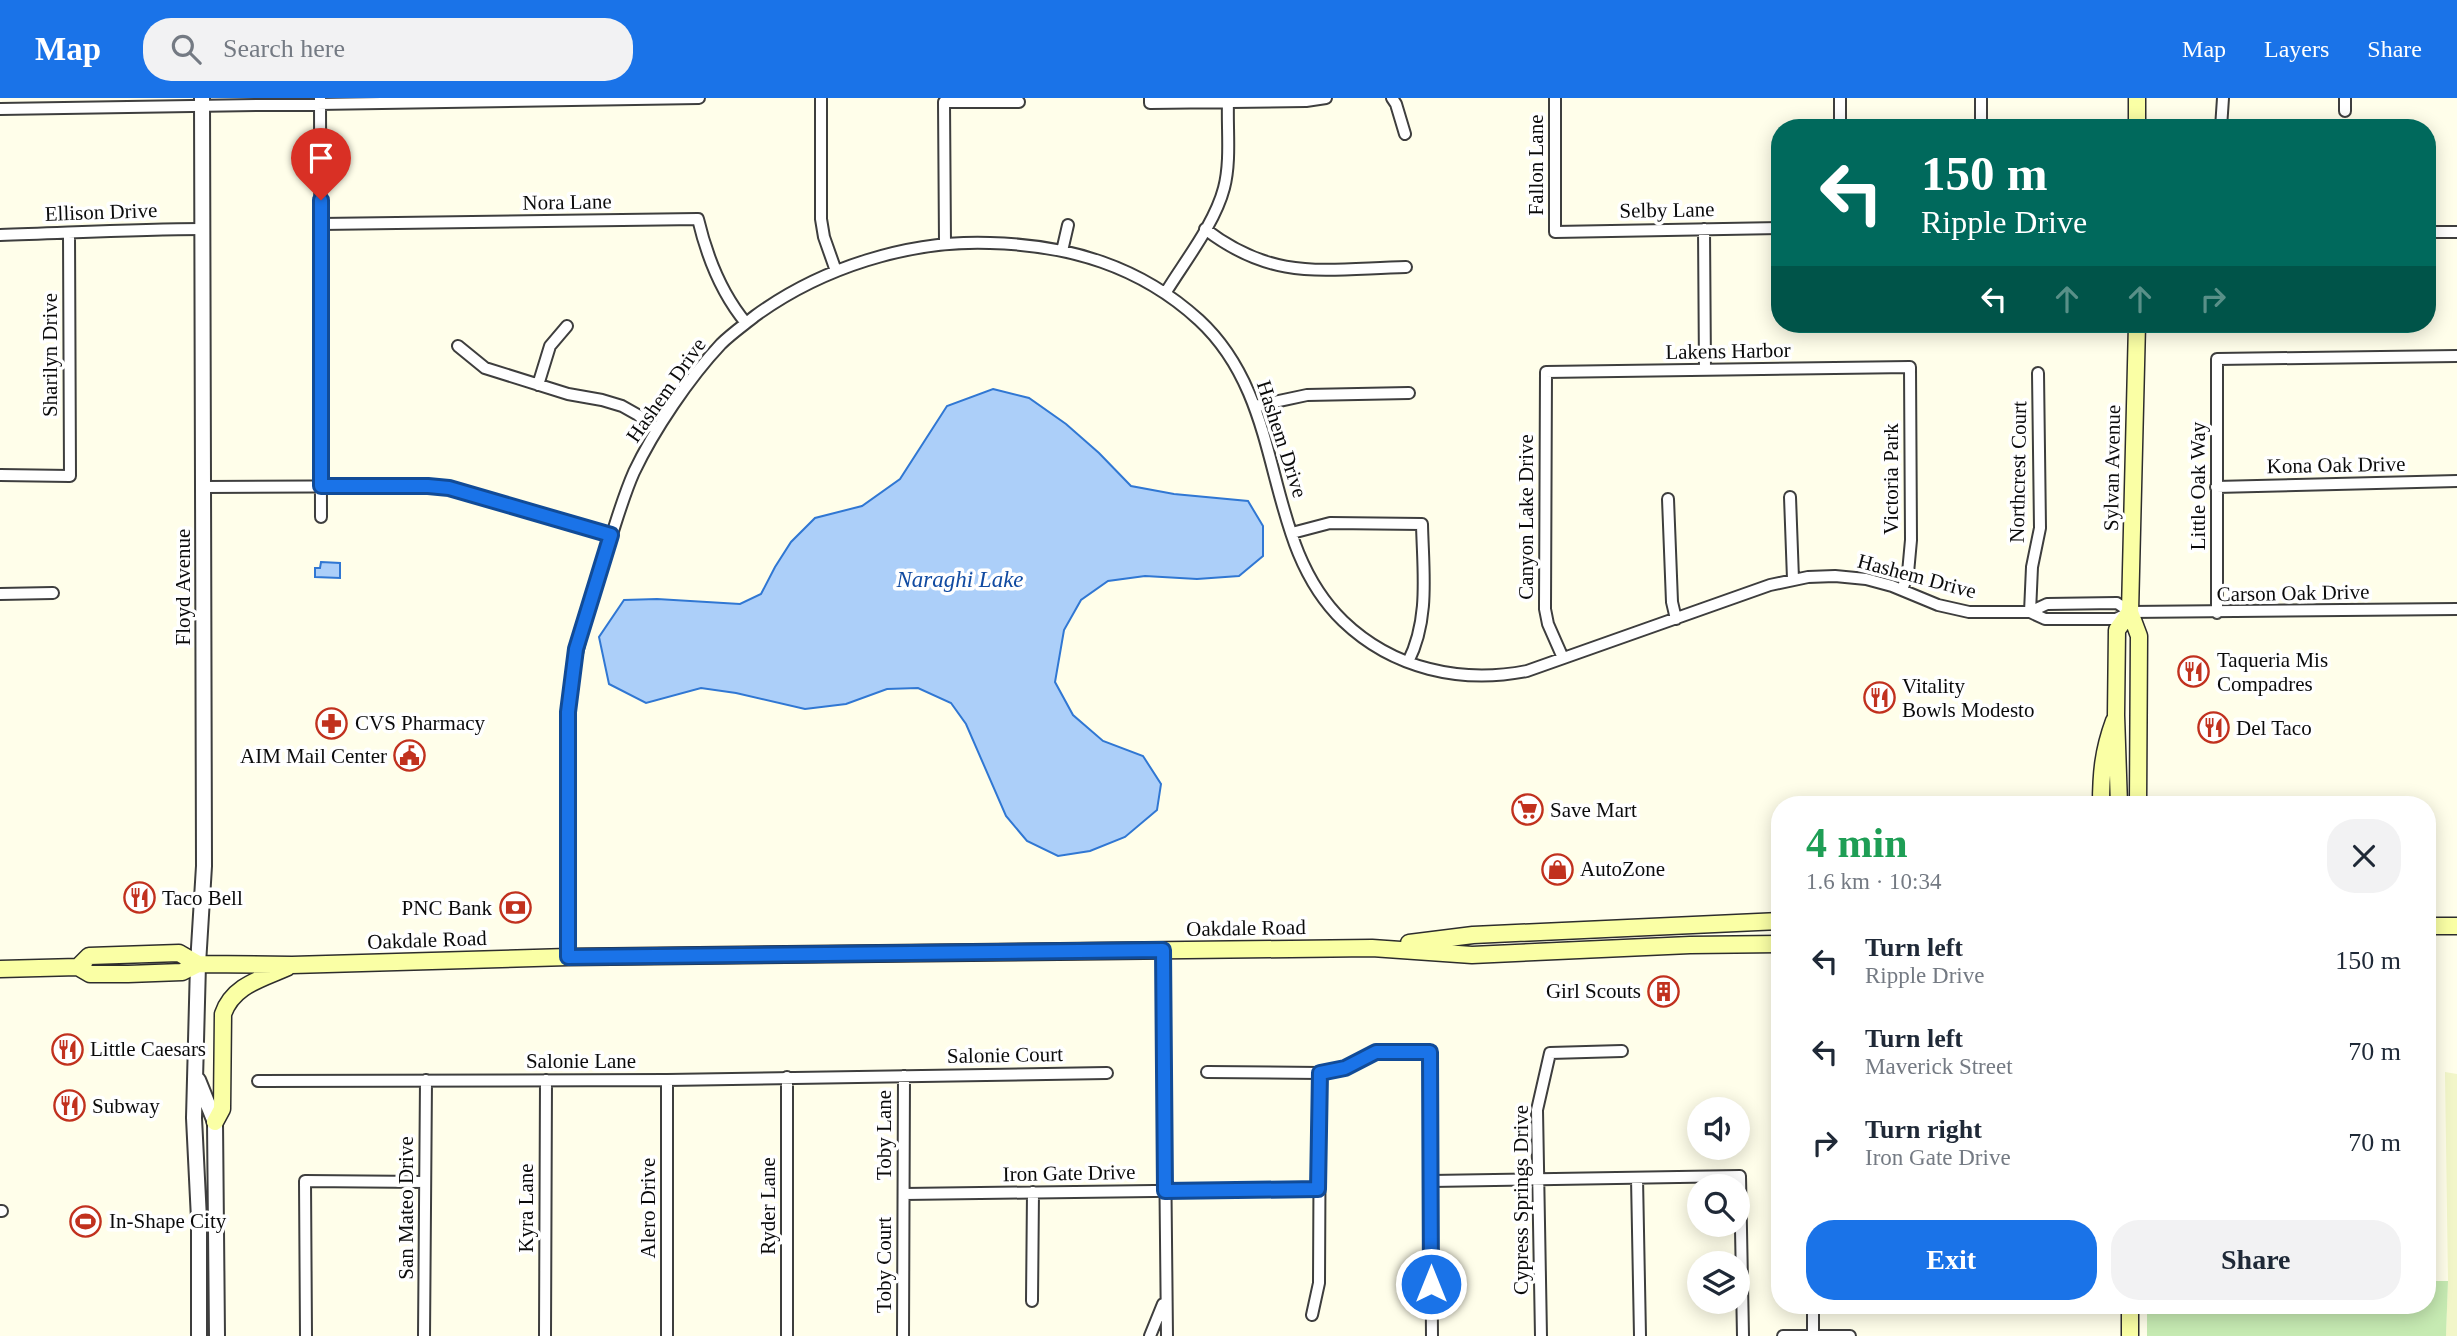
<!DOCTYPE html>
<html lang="en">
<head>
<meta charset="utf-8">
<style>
	body { margin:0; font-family:"Times New Roman",serif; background:#f2f2f3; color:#1f2937; height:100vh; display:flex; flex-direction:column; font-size:26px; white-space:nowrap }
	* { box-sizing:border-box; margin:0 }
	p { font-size:23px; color:#747a83 }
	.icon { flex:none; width:38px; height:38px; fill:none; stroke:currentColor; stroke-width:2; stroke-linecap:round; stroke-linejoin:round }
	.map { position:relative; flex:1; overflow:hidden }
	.drawer { position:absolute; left:1771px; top:698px; width:665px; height:518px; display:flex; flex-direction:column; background:#fff; border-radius:28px; box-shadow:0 4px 18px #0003 }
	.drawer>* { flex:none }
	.banner { position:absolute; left:1771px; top:21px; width:665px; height:214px; border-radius:28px; box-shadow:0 4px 18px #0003; background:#00695c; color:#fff; overflow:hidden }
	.fabs { position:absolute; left:1687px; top:999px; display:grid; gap:14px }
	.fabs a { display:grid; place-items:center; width:63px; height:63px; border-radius:50%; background:#fff; box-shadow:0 4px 18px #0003; font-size:35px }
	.pin { position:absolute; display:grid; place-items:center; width:60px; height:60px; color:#fff; margin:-72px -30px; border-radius:50% 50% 50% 0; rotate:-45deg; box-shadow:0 0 7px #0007 }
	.pin .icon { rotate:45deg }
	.me { position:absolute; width:77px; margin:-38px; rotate:0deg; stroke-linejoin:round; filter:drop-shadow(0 0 5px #0008) }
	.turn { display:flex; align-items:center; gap:24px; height:147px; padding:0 35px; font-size:32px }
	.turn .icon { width:91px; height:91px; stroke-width:2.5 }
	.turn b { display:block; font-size:49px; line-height:60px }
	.lanes { display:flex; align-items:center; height:66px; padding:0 35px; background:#0003; justify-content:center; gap:35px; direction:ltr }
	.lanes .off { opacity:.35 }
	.round { display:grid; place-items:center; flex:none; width:74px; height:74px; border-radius:28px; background:#f2f2f3 }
	.headline { display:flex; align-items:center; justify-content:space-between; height:119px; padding:0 35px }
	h1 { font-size:42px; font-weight:700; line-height:52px; color:#1e9e55 }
	.primary-button { display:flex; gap:14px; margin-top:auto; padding:14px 35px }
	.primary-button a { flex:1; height:80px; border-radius:28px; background:#1a73e8; color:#fff; font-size:28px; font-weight:700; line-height:80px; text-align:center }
	.primary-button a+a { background:#f2f2f3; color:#1f2937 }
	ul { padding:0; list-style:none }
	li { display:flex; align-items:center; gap:21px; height:91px; padding:0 35px }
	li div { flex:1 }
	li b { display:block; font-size:26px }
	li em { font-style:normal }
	header { display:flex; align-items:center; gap:42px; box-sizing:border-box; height:98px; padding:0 35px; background:#1a73e8; color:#fff }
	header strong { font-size:33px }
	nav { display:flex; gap:38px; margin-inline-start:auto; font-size:24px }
	.search { width:490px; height:63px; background:#f2f2f3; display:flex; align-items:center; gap:18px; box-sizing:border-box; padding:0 24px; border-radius:28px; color:#747a83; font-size:26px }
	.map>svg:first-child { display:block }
</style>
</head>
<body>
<header>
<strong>Map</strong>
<div class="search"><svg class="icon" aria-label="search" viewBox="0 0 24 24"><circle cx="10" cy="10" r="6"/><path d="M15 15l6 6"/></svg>Search here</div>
<nav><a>Map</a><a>Layers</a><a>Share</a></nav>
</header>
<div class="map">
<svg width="2457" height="1238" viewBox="0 0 2457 1238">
	<rect width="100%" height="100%" fill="#fffeea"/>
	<path fill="#f2f6c9" d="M2445,974l12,2v262h-11l2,-55z"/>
	<path fill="#c6eab2" d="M2427,1183h21l-2,55h-299v-30h280z"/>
	<path fill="#accff9" stroke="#3077d3" stroke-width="2" d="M993,291l36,9 37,26 33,29 32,33 43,8 74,7 15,25v30l-24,20 -42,3 -52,-3 -37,5 -27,19 -17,30 -9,52 18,33 30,26 40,15 18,28 -4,26 -32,27 -35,14 -32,5 -31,-15 -21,-25 -40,-92 -15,-21 -33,-15 -31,1 -41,15 -41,5 -69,-16 -35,-5 -55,15 -37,-19 -10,-47 25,-37 33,-1 83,5 21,-10 14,-27 16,-25 24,-24 47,-12 38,-27 47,-73z
		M321,464l19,1v15l-25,-1v-9h5z"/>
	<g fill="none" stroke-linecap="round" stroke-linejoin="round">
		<defs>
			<path id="minor" d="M320,0l1,419
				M821,0v121l3,18 12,34
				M1150,0v5l156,-2 20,-3
				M1392,0l4,6 9,30
				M1555,0v134l225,-4
				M1840,0v30
				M1981,0v30
				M2345,0v13
				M0,11l699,-11
				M2221,30l2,-30
				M321,126l377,-5c9,38 23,74 48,104
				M1205,131c69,53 119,40 201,38
				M1704,131l1,141
				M2427,134h30
				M0,137c68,-2 135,-6 203,-6
				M945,146l-1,-142h75
				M1062,153l6,-26
				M1166,194c19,-31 49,-69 58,-104 7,-27 3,-58 4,-86
				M458,248l27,22 83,26 34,6 20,6 16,9 19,15
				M538,287l12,-39 17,-20
				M1256,308l51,-11 102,-2
				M0,377l70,1 -1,-243
				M204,389l224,-1 21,2 162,47
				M2216,389l241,-6
				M1790,399l3,82
				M1668,401l4,103 4,17
				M1292,435l38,-10 92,1c1,47 8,95 -14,138
				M0,496l53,-1
				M2030,514l2,-45 8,-39 -2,-155
				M2030,514l17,-8 70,-1 13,9
				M2217,515v-254l240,-3
				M1563,560l-15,-34 -3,-15 1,-237 364,-5 1,173 -3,33 -6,17
				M1163,852l4,386
				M568,859v-245c5,-57 20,-103 37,-157 10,-28 17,-56 29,-83 20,-42 55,-94 87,-128 10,-10 23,-19 34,-28 66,-48 153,-76 235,-73 79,2 150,23 209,77 91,84 60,220 144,301 50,48 118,63 184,50l243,-86 38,-8 27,-1 31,3 26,7 46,19 31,7h61l15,7h71l14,-7 327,-3
				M1207,974l113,1 24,-5 32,-16h54l2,284
				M787,979v259
				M667,982v256
				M258,983l409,-1 440,-7
				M1637,1080l3,158
				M1431,1083l309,-5 3,160
				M904,1096l414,-5
				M0,1113h2
				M1032,1203l1,-109
				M1813,1208v29
				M1312,1217l7,-32 1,-210
				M306,1238l-1,-155 120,1
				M424,1238l2,-256
				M545,1238l1,-256
				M903,1238l1,-260
				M1150,1238l13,-32
				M1541,1238l-4,-226 13,-57 72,-2
				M1783,1238h67"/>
			<path id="tertiary" d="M198,982l17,42 2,214
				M199,1238v-117l-5,-101 4,-154 6,-98 -2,-768"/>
			<path id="secondary" d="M2137,30v-30
				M2137,226l-7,288 9,24 -1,169
				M2101,707c0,-32 2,-54 13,-84
				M2119,707l-3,-90 1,-85 13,-18
				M2427,828h30
				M1409,845l64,-8 307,-14
				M78,869l11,-11 90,-3 19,11 94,1 276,-8 804,-9 100,7 218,-10 90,-1
				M0,871l78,-2 12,7h38l54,-2 16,-8
				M215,1024l7,-13 1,-95c10,-29 39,-35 65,-47
				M2130,1238v-30"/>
		</defs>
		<use href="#minor" stroke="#3e3e3e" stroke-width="14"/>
		<use href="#tertiary" stroke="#3e3e3e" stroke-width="18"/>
		<use href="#secondary" stroke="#2d2d2d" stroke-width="19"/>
		<use href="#minor" stroke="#fff" stroke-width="10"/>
		<use href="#tertiary" stroke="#fff" stroke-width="14"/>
		<use href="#secondary" stroke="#faffa5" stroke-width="16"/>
	</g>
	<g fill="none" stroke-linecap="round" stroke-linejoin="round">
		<defs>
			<path id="route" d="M321,102v286h107l21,2 162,47 -35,114 -8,63v245l595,-7 2,241 153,-2 2,-116 25,-5 31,-16h54l1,232"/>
		</defs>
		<use href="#route" stroke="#114b97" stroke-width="18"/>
		<use href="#route" stroke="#1a73e8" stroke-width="12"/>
	</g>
	<defs>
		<symbol id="restaurant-ring" viewBox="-11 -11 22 22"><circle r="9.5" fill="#fff" stroke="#c1311e" stroke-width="1.5"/><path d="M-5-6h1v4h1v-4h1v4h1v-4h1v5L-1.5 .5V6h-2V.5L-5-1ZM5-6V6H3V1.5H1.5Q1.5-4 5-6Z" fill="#c1311e"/></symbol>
		<symbol id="pharmacy-ring" viewBox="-11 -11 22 22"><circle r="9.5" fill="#fff" stroke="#c1311e" stroke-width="1.5"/><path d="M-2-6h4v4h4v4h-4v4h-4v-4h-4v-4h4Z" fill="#c1311e"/></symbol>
		<symbol id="civic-ring" viewBox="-11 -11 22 22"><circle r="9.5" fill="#fff" stroke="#c1311e" stroke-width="1.5"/><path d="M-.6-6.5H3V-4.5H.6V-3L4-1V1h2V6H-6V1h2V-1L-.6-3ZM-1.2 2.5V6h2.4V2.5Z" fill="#c1311e"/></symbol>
		<symbol id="supermarket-ring" viewBox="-11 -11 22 22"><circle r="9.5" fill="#fff" stroke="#c1311e" stroke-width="1.5"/><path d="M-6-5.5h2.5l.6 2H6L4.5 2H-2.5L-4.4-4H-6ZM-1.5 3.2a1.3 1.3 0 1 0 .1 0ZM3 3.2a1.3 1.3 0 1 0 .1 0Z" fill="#c1311e"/></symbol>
		<symbol id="shop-ring" viewBox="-11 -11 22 22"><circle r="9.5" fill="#fff" stroke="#c1311e" stroke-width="1.5"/><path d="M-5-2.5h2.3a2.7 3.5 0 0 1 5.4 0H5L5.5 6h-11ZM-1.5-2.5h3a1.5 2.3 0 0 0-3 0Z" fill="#c1311e"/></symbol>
		<symbol id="bank-ring" viewBox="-11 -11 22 22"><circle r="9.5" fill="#fff" stroke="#c1311e" stroke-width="1.5"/><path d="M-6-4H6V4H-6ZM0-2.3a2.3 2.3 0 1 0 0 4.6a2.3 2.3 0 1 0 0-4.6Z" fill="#c1311e"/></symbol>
		<symbol id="building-ring" viewBox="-11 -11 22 22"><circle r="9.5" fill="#fff" stroke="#c1311e" stroke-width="1.5"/><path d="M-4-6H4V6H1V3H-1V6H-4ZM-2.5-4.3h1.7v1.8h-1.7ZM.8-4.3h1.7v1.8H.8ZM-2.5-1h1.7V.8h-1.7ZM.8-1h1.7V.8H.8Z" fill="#c1311e"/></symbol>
		<symbol id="stadium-ring" viewBox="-11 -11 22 22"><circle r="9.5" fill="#fff" stroke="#c1311e" stroke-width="1.5"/><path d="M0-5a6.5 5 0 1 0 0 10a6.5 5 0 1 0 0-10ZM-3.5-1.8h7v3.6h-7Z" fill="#c1311e"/></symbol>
	</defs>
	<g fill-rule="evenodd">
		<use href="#restaurant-ring" x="2176" y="556" width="35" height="35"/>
		<use href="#restaurant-ring" x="1862" y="582" width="35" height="35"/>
		<use href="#pharmacy-ring" x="314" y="608" width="35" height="35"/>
		<use href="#restaurant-ring" x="2196" y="612" width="35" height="35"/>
		<use href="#civic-ring" x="392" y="640" width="35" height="35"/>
		<use href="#supermarket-ring" x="1510" y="694" width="35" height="35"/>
		<use href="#shop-ring" x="1540" y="754" width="35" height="35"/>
		<use href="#restaurant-ring" x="122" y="782" width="35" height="35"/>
		<use href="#bank-ring" x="498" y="792" width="35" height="35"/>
		<use href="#building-ring" x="1646" y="876" width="35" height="35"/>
		<use href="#restaurant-ring" x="50" y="934" width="35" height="35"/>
		<use href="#restaurant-ring" x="52" y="990" width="35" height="35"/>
		<use href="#stadium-ring" x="68" y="1106" width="35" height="35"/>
	</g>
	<g text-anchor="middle" stroke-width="7" stroke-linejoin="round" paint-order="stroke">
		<g font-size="21" fill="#0b0b0b" stroke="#fff">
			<text transform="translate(1536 67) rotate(-90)" y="7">Fallon Lane</text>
			<text transform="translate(567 104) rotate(-1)" y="7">Nora Lane</text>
			<text transform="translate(1667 112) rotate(-1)" y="7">Selby Lane</text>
			<text transform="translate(101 114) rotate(-2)" y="7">Ellison Drive</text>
			<text transform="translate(1728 253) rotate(-1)" y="7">Lakens Harbor</text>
			<text transform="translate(50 257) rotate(-90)" y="7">Sharilyn Drive</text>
			<text transform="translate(666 292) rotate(-55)" y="7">Hashem Drive</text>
			<text transform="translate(1282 341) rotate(72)" y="7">Hashem Drive</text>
			<text transform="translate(2336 367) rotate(-1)" y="7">Kona Oak Drive</text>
			<text transform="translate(2112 370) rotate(-89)" y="7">Sylvan Avenue</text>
			<text transform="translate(2018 374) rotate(-89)" y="7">Northcrest Court</text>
			<text transform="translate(1891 381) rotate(-90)" y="7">Victoria Park</text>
			<text transform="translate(2198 388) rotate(-90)" y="7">Little Oak Way</text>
			<text transform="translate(1526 419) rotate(-90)" y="7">Canyon Lake Drive</text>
			<text transform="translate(1917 478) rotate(15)" y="7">Hashem Drive</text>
			<text transform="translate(183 489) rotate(-90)" y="7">Floyd Avenue</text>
			<text transform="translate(2293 495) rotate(-1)" y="7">Carson Oak Drive</text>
			<text transform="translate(1246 830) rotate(-1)" y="7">Oakdale Road</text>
			<text transform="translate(427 842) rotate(-2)" y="7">Oakdale Road</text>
			<text transform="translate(1005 957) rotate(-1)" y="7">Salonie Court</text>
			<text x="581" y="970">Salonie Lane</text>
			<text transform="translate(884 1037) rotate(-90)" y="7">Toby Lane</text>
			<text transform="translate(1069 1075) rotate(-1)" y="7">Iron Gate Drive</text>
			<text transform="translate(1521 1102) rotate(-90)" y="7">Cypress Springs Drive</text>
			<text transform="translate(768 1108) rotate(-90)" y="7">Ryder Lane</text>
			<text transform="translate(406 1110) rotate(-90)" y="7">San Mateo Drive</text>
			<text transform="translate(526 1110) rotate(-90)" y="7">Kyra Lane</text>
			<text transform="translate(648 1110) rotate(-90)" y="7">Alero Drive</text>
			<text transform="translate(884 1167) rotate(-90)" y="7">Toby Court</text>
		</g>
		<g font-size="21" fill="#0b0b0b" stroke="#fff" text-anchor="start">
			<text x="2217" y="569">Taqueria Mis<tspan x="2217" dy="24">Compadres</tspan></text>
			<text x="1902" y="595">Vitality<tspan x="1902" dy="24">Bowls Modesto</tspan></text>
			<text x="355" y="632">CVS Pharmacy</text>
			<text x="2236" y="637">Del Taco</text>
			<text x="387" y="665" text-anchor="end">AIM Mail Center</text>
			<text x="1550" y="719">Save Mart</text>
			<text x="1580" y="778">AutoZone</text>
			<text x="162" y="807">Taco Bell</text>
			<text x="492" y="817" text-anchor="end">PNC Bank</text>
			<text x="1641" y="900" text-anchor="end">Girl Scouts</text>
			<text x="90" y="958">Little Caesars</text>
			<text x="92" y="1015">Subway</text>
			<text x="109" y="1130">In-Shape City</text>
		</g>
		<g font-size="23" font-style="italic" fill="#104aa1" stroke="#fff">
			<text x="960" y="489">Naraghi Lake</text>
		</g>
	</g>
</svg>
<div class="fabs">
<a><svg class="icon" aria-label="sound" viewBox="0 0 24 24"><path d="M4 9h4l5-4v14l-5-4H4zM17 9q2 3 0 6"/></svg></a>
<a><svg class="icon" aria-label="search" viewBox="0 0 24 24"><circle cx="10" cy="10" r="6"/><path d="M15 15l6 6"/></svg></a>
<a><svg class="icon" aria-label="layers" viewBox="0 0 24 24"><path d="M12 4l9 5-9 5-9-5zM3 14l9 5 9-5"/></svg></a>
</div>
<div class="pin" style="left:321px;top:102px;background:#d93025"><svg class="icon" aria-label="arrive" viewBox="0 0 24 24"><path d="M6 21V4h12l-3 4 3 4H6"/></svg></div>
<svg class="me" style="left:1431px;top:1186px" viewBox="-20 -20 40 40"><circle r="17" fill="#1a73e8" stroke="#fff" stroke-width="3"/><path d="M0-11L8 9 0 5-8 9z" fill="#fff"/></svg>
<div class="banner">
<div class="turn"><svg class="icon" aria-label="left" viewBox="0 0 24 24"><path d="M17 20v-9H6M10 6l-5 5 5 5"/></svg><div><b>150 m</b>Ripple Drive</div></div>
<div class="lanes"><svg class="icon" aria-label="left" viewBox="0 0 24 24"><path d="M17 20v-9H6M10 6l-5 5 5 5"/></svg><svg class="icon off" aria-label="ahead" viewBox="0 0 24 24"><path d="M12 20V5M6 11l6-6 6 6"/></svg><svg class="icon off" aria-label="ahead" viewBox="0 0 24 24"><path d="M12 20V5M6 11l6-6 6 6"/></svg><svg class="icon off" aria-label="right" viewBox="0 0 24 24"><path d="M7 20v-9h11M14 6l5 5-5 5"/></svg></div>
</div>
<section class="drawer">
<div class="headline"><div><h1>4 min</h1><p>1.6 km · 10:34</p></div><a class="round"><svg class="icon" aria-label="close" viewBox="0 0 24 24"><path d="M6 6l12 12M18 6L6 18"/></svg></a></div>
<ul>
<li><svg class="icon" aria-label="left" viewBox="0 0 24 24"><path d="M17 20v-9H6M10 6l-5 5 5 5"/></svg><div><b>Turn left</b><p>Ripple Drive</p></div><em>150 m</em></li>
<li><svg class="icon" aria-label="left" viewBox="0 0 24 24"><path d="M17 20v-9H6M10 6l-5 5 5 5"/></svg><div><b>Turn left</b><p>Maverick Street</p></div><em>70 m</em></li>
<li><svg class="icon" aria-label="right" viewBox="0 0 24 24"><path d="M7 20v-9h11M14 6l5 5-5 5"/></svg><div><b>Turn right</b><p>Iron Gate Drive</p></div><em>70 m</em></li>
</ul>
<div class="primary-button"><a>Exit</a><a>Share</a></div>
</section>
</div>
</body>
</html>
